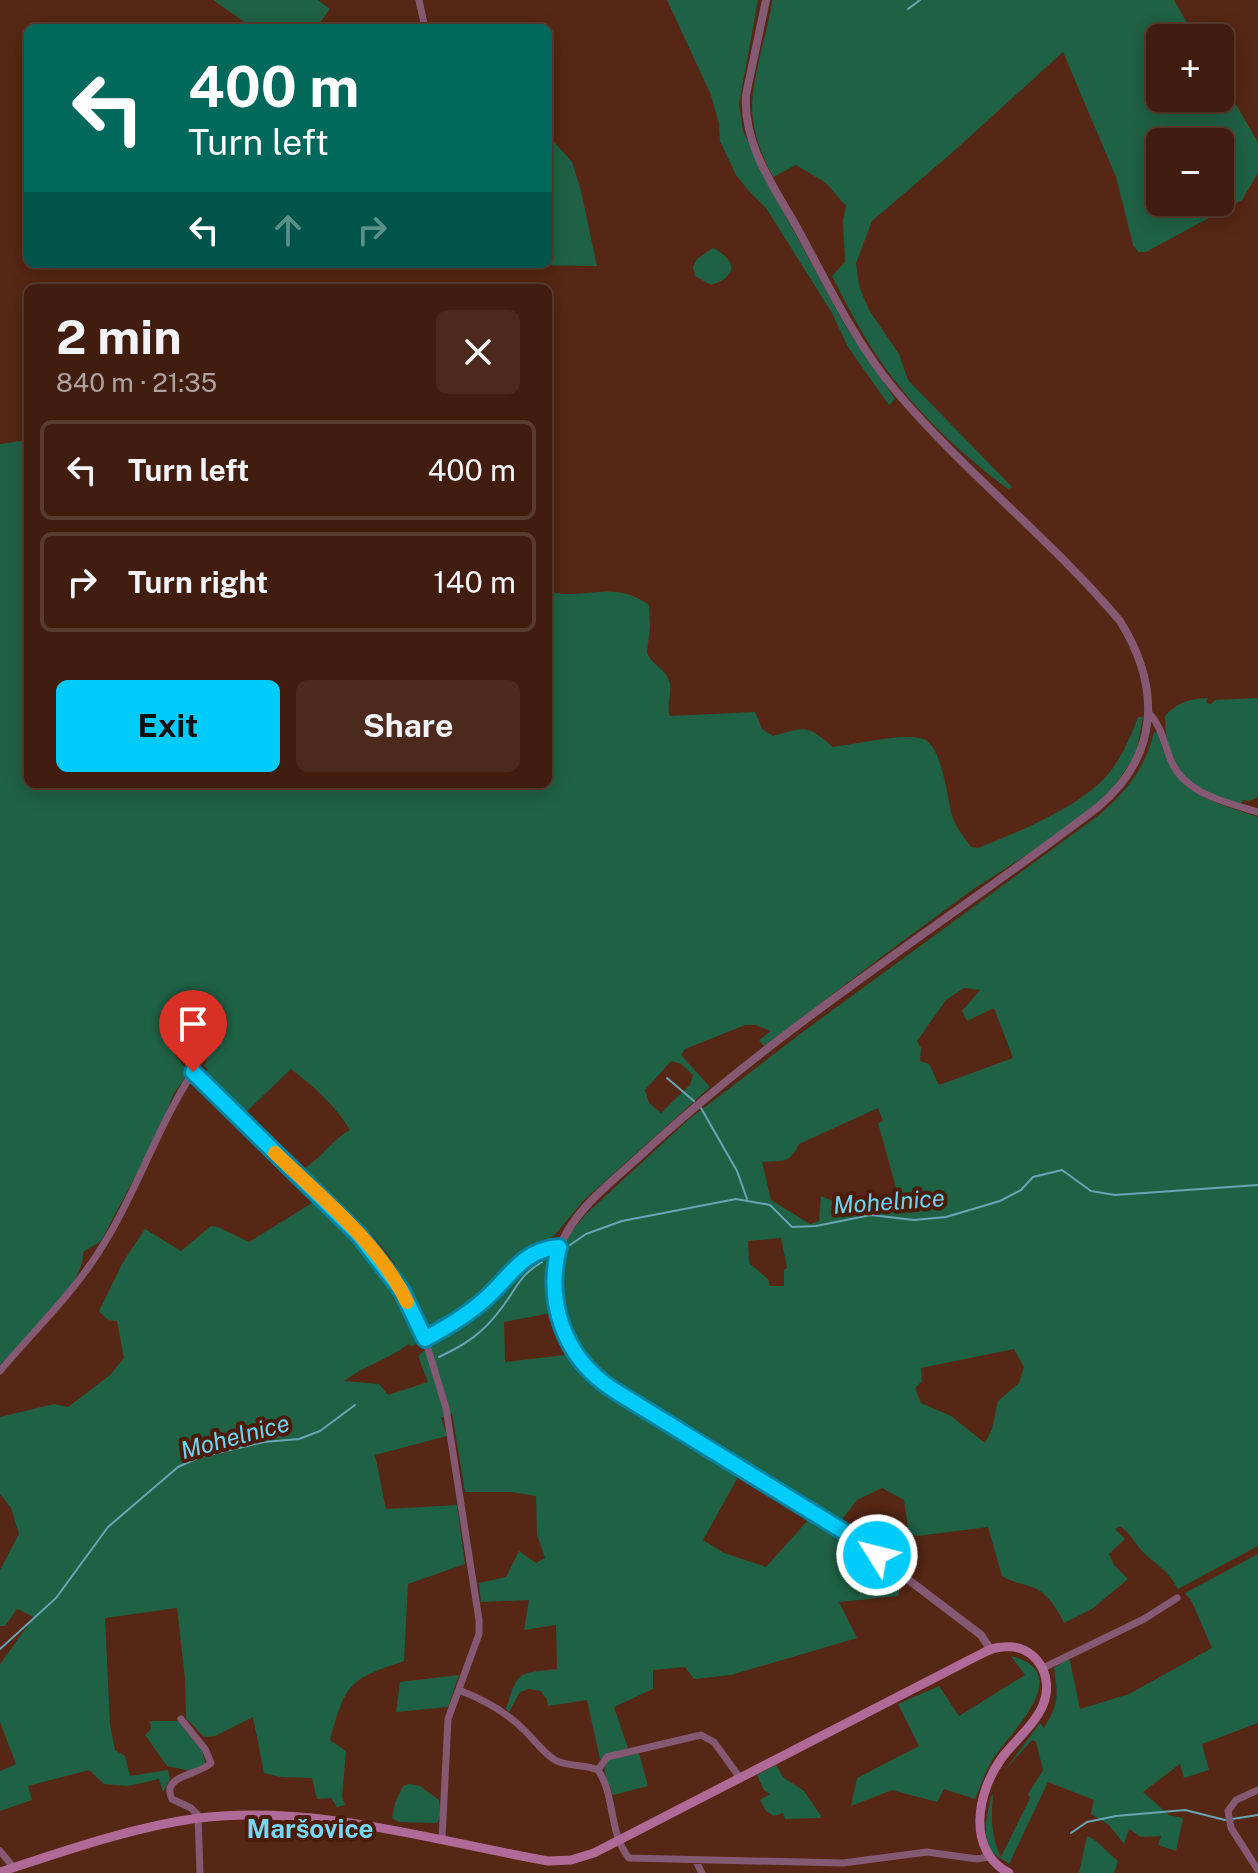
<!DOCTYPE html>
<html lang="en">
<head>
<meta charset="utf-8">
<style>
	body { margin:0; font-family:"Public Sans",sans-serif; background:#4b2a1d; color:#f1f3f6; height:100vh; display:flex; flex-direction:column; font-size:30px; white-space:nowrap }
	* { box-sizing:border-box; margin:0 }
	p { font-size:26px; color:#aea29e }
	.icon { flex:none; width:44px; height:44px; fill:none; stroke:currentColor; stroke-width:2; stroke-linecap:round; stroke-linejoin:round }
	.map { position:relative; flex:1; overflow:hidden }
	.details { position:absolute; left:24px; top:284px; width:528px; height:504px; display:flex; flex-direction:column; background:#401d0f; border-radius:12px; box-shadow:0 4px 20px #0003,0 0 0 2px #593b2f }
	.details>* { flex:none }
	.guide { position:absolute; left:24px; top:24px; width:528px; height:244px; border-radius:12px; box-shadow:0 4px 20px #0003,0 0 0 2px #593b2f; background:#00695c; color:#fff; overflow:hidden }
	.fabs { position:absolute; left:1146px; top:24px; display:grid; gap:16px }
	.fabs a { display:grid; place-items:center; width:88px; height:88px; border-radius:12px; background:#401d0f; box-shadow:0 4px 20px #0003,0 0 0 2px #593b2f; font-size:40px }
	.pin { position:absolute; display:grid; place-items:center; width:68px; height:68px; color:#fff; margin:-82px -34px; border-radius:50% 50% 50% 0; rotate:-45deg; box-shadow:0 0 8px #0007 }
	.pin .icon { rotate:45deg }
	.me { position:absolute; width:88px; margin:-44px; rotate:306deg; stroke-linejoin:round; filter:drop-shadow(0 0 6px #0008) }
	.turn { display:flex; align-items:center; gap:28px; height:168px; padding:0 32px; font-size:36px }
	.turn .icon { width:104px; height:104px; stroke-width:2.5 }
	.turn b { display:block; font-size:56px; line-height:68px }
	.lanes { display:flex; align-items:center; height:76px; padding:0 32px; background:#0003; justify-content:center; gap:40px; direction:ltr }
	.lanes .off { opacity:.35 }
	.round { display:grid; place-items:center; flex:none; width:84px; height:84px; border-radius:12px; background:#4b2a1d }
	.overview { display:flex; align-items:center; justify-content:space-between; height:136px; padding:0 32px }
	h1 { font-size:48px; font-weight:700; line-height:60px }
	.action { display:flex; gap:16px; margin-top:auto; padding:16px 32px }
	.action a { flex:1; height:92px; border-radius:12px; background:#00cbf9; color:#111; font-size:32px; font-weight:700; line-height:92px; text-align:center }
	.action a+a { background:#4b2a1d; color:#f1f3f6 }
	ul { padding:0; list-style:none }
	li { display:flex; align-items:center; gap:24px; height:100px; margin:0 16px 12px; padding:0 16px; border:4px solid #593b2f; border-radius:12px }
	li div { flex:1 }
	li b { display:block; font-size:30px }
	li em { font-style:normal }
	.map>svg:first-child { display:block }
</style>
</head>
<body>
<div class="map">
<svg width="1258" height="1873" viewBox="0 0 1258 1873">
	<rect width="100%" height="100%" fill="#562714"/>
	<path fill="#1f6145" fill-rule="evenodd" d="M213,0h105l12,9 -14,19h-63z
		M667,0h91l-19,104 4,27 42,84 61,112 49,72 -6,6 -41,-58 -16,-34 -66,-105 -17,-17 -13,-16 -16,-34 -1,-17 -8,-29z
		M772,0h402l22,38h-36v60h60v-20l38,64v31l-16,27 -96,52h-8l-5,-7 -17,-68 -53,-125 -109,99 -82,70 -16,42 3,23 10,24 30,44 9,26 104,107 -4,2c-42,-31 -84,-70 -116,-112 -24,-31 -42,-66 -60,-101l13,-14 -2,-42 3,-14 -20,-23 -30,-18 -23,12c-28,-56 -24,-74 -10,-134 3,-14 8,-28 9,-43zM1160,142h60v60h-60z
		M548,135l24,27 9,29 16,75 -79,-1 -7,2 -78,-3h115z
		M713,248c24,12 25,29 -2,37l-16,-9 -2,-9 4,-8z
		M28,440v344h520v-193c37,11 63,-13 101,14l1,22 -3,26c6,13 20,16 23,31 2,12 -4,20 0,32l85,-4 7,17 11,7c34,-9 33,-12 60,11 26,-3 63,-13 87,-9 22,3 27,60 32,77 3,12 12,22 19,32l7,1c40,-16 103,-41 131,-75 13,-16 22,-37 29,-56h5l-7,37 -27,40 -64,49 -73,47 -80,59 -128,97 -5,-6 12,-9 -15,-6h-11l-60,24 -4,6 29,32 -126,113 -30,36 -22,11 -15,11 -30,34 -36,29 -20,7c-15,-18 -24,-45 -37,-65 -23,-35 -60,-67 -93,-93 19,-9 30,-30 49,-40 -15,-25 -36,-43 -59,-61l-48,46 -38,-38 3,-8 -4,-3 8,-18 -15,-13 -23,19 15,18 -16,23 -16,40 -56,106 -18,11c3,33 -60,88 -83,113v-921zM671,1061l10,3 12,11 -3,10 -29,28 -12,-10 -4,-13z
		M1208,698l-2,5 5,1 4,-4 43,-2v99l-9,4 -6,-1 -2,4c-8,-3 -17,-4 -25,-7 -35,-12 -52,-46 -51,-81 13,-14 24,-17 43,-18z
		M1154,732l4,1c14,59 48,67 100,84v729l-80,43c-10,-19 -22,-24 -36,-38 -8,-9 -12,-18 -22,-25l-5,3 10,10 -16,15 5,11 14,14 -36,30 -28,14c-4,-10 -16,-27 -24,-32 -11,-7 -26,-7 -38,-15l-14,-49 -71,9 -8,-2 -5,-34 -22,-12 -25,12 -17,22 -6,-7 -23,-15 -2,4 -79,-48 2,-5 -45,-28 -4,21 55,33 -35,63 21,13 42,14 43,-48 44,28 47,40 -2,9 -59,6 18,36 -126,37 -37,4 -9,-12 -32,3v19l-39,18 14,41 -28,11 -13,-59 -39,6 -1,-6 -6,-9 -12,-2 -9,3 -11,20 -3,-3c13,-40 11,-35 51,-40l-1,-44 -32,5 5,-30 -48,2 -2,-19 27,-6 13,-26 17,12 9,-5 -8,-23 -1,-39 -25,-4h-46l-13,-79 -11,5 6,18 -72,19 11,54 71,-4 8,59 -57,20 -4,77c-57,19 -58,23 -74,79l16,11 -4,46 3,8 -8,2 -6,-9 -14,1 -5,-21 -31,-1 -17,-4 -11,-56 -38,19 -11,1 -18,-19 -1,-40 -8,-70 -72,10 5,107 5,25 10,6 5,20 38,-6 2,9 -7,13 -4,-13 -31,7 -24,-2 -15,-14 -61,16 4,14 -32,11v-40l16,-7 -16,-42v-58l34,-47 -17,-8 -12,17h-5v-56l19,-36 -8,-26 -11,-14v-77l54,-13 14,3 42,-32 14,-17 -7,-37 -9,-1 -9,-9 24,-49 22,-33 36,22 30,-25 7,1 31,15 66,-41 57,57 15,21 32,61 -7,7 -3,-3c-20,15 -44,21 -65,37l35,3 9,11 40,-13 -10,-26c21,-20 48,-30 70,-51 15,-15 24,-35 43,-45 10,-6 20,-3 30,0l8,-25 17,-21 102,-94 116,-89 295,-216c27,-23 47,-48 55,-83zM964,988l16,2 -18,21 5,10 27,-13 19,50 -74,27 -10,-21 -9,-3 1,-13 -4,-7 29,-41zM878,1108l5,13 -5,2 22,79 -44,9 -35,-15 -2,25 -9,3 -39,-24 -9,-38c20,-2 27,3 37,-18zM781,1238l6,30 -3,2v16h-14l-2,-7 -19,-16 -1,-22zM561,1311l15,37 -12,7 -59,7 -1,-40zM1014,1349l10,18 -5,16 -21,18 -6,28 -7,14 -34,-27 -30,-13 -6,-15 7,-7 -1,-13z
		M1258,1554v169l-56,21 7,26 -25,8 -4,-14 -37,28 26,23 14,3 -7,33 -18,-6 3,-9 -20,1 -12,-8 -5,15 -15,-19 -18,-11 3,-14 -46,-18 -39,82c-4,-4 -12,-7 -16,-11 -13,-15 -5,-40 -2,-57l2,-1c-2,23 -2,41 8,62l29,-59 -2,-4 15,-24 -7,-28 -4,-2 -27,30 35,-47 4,5c15,-25 14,-32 10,-60l14,-9 2,2 10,48 49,-15 83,-46 -21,-48 -6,-7z
		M1011,1656c69,17 -7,81 -21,108 -6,11 -10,24 -15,35l-31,-10 -7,13 -45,-12 -41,16 6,-28 62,-32 -21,-42 41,-18 20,30 66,-41z
		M459,1675l-11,32 -52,5 4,-30z
		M150,1721h29l23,30 4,14 -15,6 -24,-5 -22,-31 6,-6z
		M639,1753l9,33 -35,9c-4,-12 -14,-25 -4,-36z
		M776,1765l7,12 21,14 17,25 -1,2 -35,1 -2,-6 -9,3 -8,-5 -6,-11 10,-6 -6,-4 -7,-15z
		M408,1784l12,2 19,14 2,16 -4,7 -38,-1 -7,-4 3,-15 8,-17z
		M1087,1836c13,5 19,16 31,25l-4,12h-35z"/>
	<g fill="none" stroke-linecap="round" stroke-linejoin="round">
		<path stroke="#68a5b6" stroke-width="2" d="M908,9l12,-9
			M667,1078l27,23
			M701,1108l36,63 10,28
			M570,1245l16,-11 36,-13 114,-22 34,6 22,22 24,-1 55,-11 43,5 32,-3 54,-16 21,-11 12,-13 29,-7 29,21 24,4 143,-10
			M439,1357c26,-12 44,-24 61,-47 17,-21 17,-33 42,-48
			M0,1649l56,-51 52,-71 70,-60 22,-10 64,-15 35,-3 21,-8 35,-26
			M1232,1819l26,-4
			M1071,1833l16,-11 29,-6 69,-6 40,10"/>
		<path stroke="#855974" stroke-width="7" d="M419,0l6,28
			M1149,713c13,14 14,28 21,45 13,36 56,44 88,54
			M425,1339c20,-12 41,-23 59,-39 26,-22 37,-50 75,-53
			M0,1371c36,-43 76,-80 105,-129 33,-54 53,-116 88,-170l166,163 43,56 23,48 21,69 33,212v14l-31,85 -6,120
			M1043,1668l101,-49 33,-21
			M459,1690c23,9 47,22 64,39 11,10 20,24 32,31 13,7 29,4 43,10 18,27 10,62 31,88l214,5 84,-11 50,7 11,-2
			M181,1719l24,30 6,14c-11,12 -51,12 -39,36l19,9 7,7 2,58
			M598,1770l9,-13 94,-22 13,7 26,36
			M1258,1790l-22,10 -8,11 3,17 27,42
			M0,1851l14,17
			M696,1861l6,12"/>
		<path stroke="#855974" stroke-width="8" d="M766,0l-20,95c-3,48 26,89 49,129 31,56 59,117 100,166 69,82 156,149 225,231 41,66 40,134 -22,186 -152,116 -317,218 -457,348 -28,26 -64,52 -80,89 -21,48 2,103 38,136l252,156 130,99 10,15"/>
		<path stroke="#b06a97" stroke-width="9" d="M0,1872c64,-21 132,-45 199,-54 118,-14 235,23 349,43l23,-1 23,-7 385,-198c8,-4 15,-8 24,-8 33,-4 52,30 40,58 -9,21 -29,36 -42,54 -24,34 -35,91 8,114"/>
	</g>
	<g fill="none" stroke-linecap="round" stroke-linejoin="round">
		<defs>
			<path id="route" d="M193,1072l166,163 43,56 23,48c21,-12 41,-23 59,-39 26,-22 37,-50 75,-53 -14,55 5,110 53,142l239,147 26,19"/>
		</defs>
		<use href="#route" stroke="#0084a2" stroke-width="20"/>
		<use href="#route" stroke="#00cbf9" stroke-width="14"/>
		<path stroke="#f59e0b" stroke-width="14" d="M275,1153c46,44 104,90 132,149"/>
	</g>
	<g text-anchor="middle" stroke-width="8" stroke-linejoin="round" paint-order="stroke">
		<g font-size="24" font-style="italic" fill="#69d5f8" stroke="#4b1c08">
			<text transform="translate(889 1202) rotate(-4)" y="8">Mohelnice</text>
			<text transform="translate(235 1437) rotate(-15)" y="8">Mohelnice</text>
		</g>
		<g font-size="26" font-weight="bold" fill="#77d6f5" stroke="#4b1c08">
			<text x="310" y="1838">Maršovice</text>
		</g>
	</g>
</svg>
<div class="fabs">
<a>+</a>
<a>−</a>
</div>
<div class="pin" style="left:193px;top:1072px;background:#d93025"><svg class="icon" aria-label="arrive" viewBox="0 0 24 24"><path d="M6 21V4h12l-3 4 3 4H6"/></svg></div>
<svg class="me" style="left:877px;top:1555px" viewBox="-20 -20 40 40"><circle r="17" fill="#00cbf9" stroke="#fff" stroke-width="3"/><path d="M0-11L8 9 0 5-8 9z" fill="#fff"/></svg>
<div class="guide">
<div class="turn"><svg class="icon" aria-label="left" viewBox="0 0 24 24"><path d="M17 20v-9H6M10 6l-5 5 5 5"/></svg><div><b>400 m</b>Turn left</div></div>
<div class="lanes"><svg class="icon" aria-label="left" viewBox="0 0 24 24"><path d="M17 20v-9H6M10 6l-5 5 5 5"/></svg><svg class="icon off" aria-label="ahead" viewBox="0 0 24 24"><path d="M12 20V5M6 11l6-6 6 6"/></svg><svg class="icon off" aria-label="right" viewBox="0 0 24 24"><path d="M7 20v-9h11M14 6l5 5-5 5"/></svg></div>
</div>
<section class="details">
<div class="overview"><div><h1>2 min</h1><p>840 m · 21:35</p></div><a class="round"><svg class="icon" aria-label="close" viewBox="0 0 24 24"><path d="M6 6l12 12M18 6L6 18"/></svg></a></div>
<ul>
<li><svg class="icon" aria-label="left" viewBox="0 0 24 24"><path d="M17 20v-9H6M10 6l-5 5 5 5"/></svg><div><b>Turn left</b></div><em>400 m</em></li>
<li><svg class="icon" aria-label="right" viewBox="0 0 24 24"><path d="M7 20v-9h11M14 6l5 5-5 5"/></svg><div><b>Turn right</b></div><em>140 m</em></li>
</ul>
<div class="action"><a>Exit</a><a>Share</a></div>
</section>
</div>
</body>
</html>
